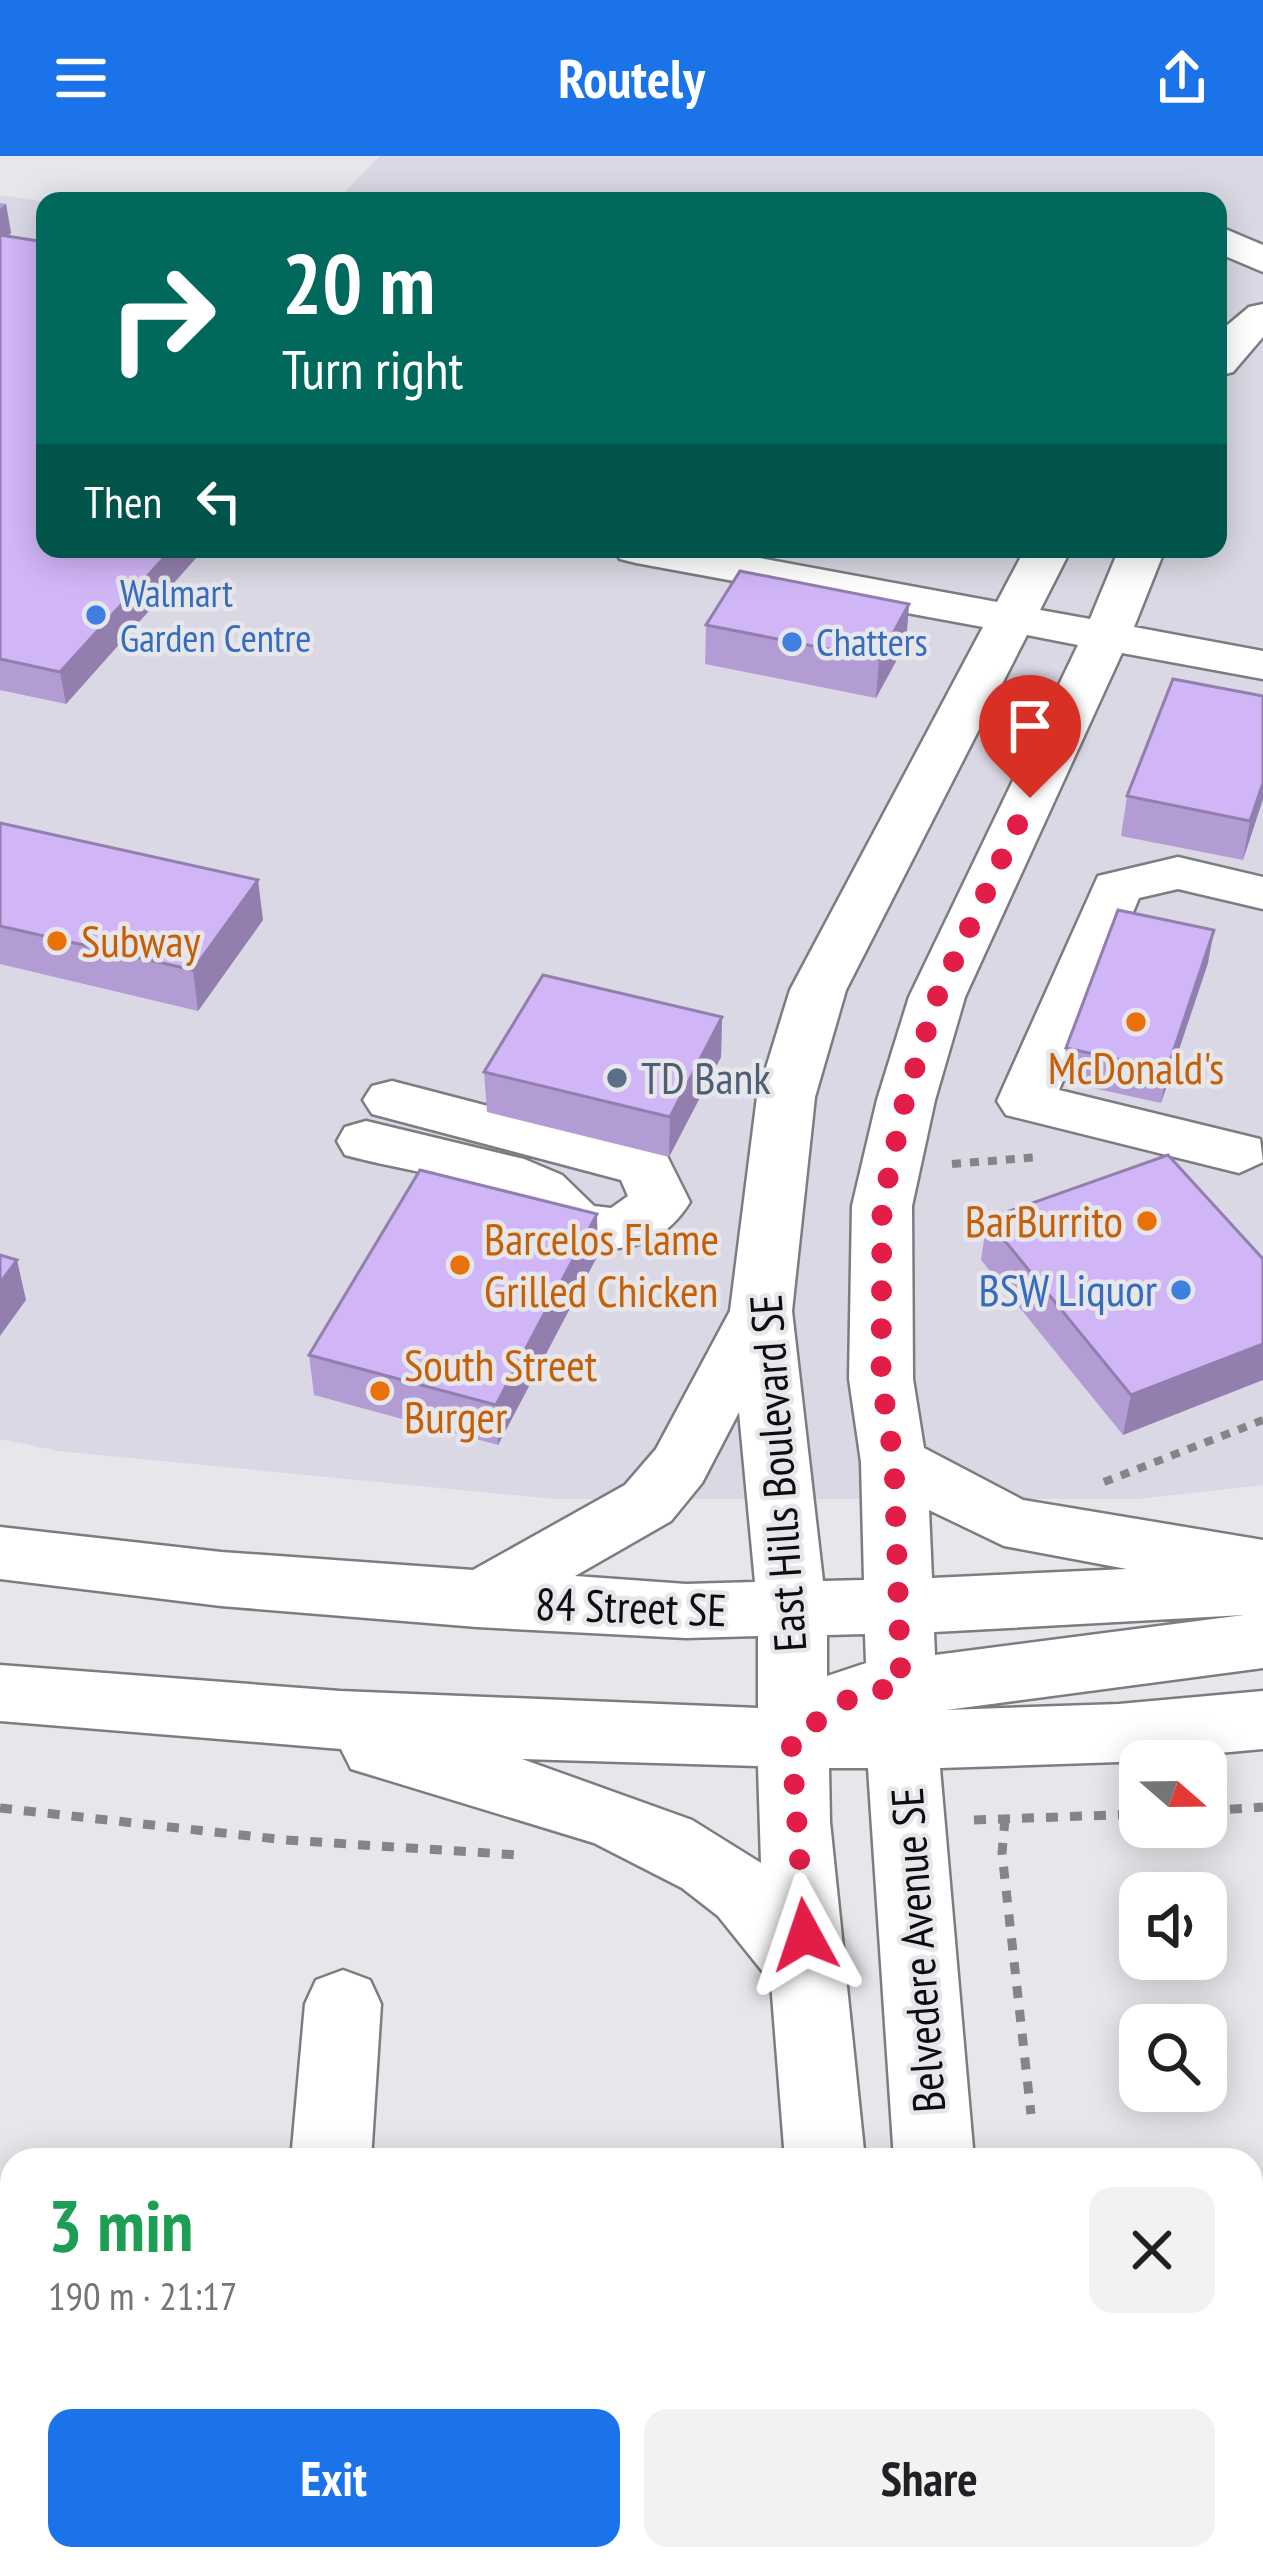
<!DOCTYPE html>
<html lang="en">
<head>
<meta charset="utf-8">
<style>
	body { margin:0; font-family:"PT Sans Narrow",sans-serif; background:#f2f2f2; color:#202124; height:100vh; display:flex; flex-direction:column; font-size:45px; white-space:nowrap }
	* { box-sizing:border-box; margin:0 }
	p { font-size:39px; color:#757577 }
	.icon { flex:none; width:66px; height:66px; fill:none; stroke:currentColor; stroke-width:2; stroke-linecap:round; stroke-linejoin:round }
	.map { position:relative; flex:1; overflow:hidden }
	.drawer { position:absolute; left:0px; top:1992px; width:1263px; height:423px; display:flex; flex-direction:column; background:#fff; border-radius:36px 36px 0 0; box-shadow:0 6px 30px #0003 }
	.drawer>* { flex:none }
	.top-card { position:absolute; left:36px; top:36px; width:1191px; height:366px; border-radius:24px; box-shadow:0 6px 30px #0003; background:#00695c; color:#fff; overflow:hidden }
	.needle { width:78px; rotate:110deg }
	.buttons { position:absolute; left:1119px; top:1584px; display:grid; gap:24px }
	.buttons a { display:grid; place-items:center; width:108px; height:108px; border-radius:24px; background:#fff; box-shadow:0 6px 30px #0003; font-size:60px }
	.pin { position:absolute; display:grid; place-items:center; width:102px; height:102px; color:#fff; margin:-123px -51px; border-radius:50% 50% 50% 0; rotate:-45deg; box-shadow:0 0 12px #0007 }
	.pin .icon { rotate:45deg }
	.me { position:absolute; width:132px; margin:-66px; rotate:355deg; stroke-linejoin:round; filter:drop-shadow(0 0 9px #0008) }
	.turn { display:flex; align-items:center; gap:42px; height:252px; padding:0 48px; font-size:54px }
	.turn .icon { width:156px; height:156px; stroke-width:2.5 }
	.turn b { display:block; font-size:84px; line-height:102px }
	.then { display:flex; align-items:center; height:114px; padding:0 48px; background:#0003; gap:24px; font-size:45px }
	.round { display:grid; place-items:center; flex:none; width:126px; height:126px; border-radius:24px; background:#f2f2f2 }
	.head { display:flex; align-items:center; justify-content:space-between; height:204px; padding:0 48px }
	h1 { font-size:72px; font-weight:700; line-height:90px; color:#1e9e55 }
	.cta { display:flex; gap:24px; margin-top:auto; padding:24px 48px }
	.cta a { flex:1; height:138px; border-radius:24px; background:#1a73e8; color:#fff; font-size:48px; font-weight:700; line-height:138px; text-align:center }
	.cta a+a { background:#f2f2f2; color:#202124 }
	header { display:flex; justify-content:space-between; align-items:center; height:156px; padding:0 48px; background:#1a73e8; color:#fff; font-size:54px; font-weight:700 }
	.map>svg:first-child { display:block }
</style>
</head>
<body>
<header><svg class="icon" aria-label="menu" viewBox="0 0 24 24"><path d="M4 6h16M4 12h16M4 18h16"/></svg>Routely<svg class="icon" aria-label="share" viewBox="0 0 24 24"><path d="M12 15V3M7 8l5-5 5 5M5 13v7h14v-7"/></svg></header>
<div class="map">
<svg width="1263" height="2413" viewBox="0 0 1263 2413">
	<rect width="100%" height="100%" fill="#e7e6eb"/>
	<path fill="#d9d8e4" d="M380,0h883v1329l-125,14h-583l-497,-48 -58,-12v-1244l45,7v347h1173v-348h-882z"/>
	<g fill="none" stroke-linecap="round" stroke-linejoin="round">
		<defs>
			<path id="minor" d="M1218,70l45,19v27l-45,-19z
				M1263,148v33l-30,35 -15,4v-43l31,-26z
				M613,393h98l286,53 28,-53h46l-31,61 50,9 29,-70h46l-31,78 129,24v28l-141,-26 -157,344 -30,103 -23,106 1,173 11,69 99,52 240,40v128l-317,42 173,-6 144,-13v58l-144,13 -179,6 34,392h-80l-26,-392h-39l1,54 35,338h-80l-14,-178 -53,-66 -36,-28 -88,-45 -243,-74 -10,-20 -341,-28v-56l340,26 418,17v-72l-72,2 -209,-11 -256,-21 -221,-27v-52l221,25 252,18 152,-85 31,-36 74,-138 27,-214 33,-107 193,-363 -347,-64 -16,-4zM1027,479l51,10 -169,352 -32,103 -25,106 -3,173 12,83 3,118 -41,1 -31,-270 23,-214 31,-107zM739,1256l16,170 -69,2 -111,-8 96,-55 31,-38zM929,1354l75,36 123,23 -195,9zM1244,1459l-309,40 -1,-23zM865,1478l1,29 -39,13v-41zM522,1603l236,7 3,97 -69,-43z
				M1178,701l85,20v32l-85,-20 -39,9 -80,192 201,49 3,23 -24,11 -233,-58 -9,-14 101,-225z
				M392,925l273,71 25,50c-24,39 -58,50 -101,46 -11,-1 -26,-3 -35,-9 -26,-19 -32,-37 -65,-49 -46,-16 -97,-22 -144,-35l-8,-14 8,-14 21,-6 158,38 38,16 32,31 17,2 17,-12 -7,-16 -249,-66 -9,-14 9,-14z
				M343,1814l27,10 11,24 -10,156h-80l14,-156 11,-24z
				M256,2403h88l-1,10h-88z
				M818,2403h88l1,10h-88z
				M938,2403h88l1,10h-88z"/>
		</defs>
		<use href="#minor" stroke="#7d7c80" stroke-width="5"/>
		<path stroke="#858487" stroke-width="8" stroke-dasharray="9 9" stroke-linecap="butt" d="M952,1008l88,-7
			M1104,1326l159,-62"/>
		<path stroke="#858487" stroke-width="9" stroke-dasharray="12 12" stroke-linecap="butt" d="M0,1652l286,32 233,15
			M1206,1655l57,-4
			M1005,1663l-3,34 29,261
			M974,1664l166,-6"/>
		<use href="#minor" fill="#fff" fill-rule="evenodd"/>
	</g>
	<path fill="#b39cd4" d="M0,47l6,1 5,29 -3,3 37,313h159l-138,155 -66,-14z
		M934,393h27l-3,5z
		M909,448l-3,39 -30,55 -171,-34 1,-39z
		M1127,640l136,3 -20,61 -122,-24z
		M0,667l263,97 -65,91 -198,-47z
		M1208,807l-47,140 -100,-22 5,-33z
		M722,861l-1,40 -52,100 -182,-45 -3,-40z
		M987,1063l276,40 -140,176 -142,-175z
		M598,1099l-100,190 -184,-50 -5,-40z"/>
	<path fill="#927fad" d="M6,48l5,29 -11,10v-34z
		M172,393h32l-138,155 -6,-32z
		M909,448l-3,39 -30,55 3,-39z
		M1263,627v16l-20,61 7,-39z
		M258,724l5,40 -65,91 -5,-41z
		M1214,774l-6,33 -47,140 6,-33z
		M722,861l-1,40 -52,100 1,-40z
		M597,1058l1,41 -100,190 -2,-40z
		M17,1104l9,40 -26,36v-53z
		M1263,1188v36l-140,55 8,-40z"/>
	<path fill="#d0b5f7" stroke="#927fad" stroke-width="3" d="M0,79l45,7v307h127l-112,123 -60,-13z
		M740,415l169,33 -30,55 -173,-34z
		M1173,523l90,17v87l-13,38 -123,-25z
		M0,667l258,57 -65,90 -193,-44z
		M1118,754l96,20 -47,140 -101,-22z
		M543,819l179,42 -52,100 -186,-45z
		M1168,999l95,104v85l-132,51 -144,-176z
		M420,1014l177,44 -101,191 -187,-50z
		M0,1099l17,5 -17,23z"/>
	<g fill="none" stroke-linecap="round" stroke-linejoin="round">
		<path stroke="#e11d48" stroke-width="21" stroke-dasharray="0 37.8" d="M805,1779l-14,-195 66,-47 44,-6 -7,-225 -13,-83 1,-173 23,-106 32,-103 93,-199"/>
	</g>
	<g fill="#3f7fe0" stroke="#e7e6eb" stroke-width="4.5">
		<circle cx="96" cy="459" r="12"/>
		<circle cx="792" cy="486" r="12"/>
		<circle cx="1181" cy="1134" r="12"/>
	</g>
	<g fill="#e8710a" stroke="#e7e6eb" stroke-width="4.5">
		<circle cx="57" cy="785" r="12"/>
		<circle cx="1136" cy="866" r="12"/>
		<circle cx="1147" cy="1065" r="12"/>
		<circle cx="460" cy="1109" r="12"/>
		<circle cx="380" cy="1235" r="12"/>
	</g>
	<circle fill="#5c6f8a" stroke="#e7e6eb" stroke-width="4.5" cx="617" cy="922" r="12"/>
	<g text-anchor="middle" stroke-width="9" stroke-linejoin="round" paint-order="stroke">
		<g font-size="39" fill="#366cbe" stroke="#e7e6eb" text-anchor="start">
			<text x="120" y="451">Walmart<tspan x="120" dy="45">Garden Centre</tspan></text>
			<text x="816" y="500">Chatters</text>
		</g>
		<g font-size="45" fill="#c56008" stroke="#e7e6eb" text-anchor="start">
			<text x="81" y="801">Subway</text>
			<text x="1136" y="928" text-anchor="middle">McDonald's</text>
			<text x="1123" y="1081" text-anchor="end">BarBurrito</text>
			<text x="484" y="1099">Barcelos Flame<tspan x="484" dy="52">Grilled Chicken</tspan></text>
			<text x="404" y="1225">South Street<tspan x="404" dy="52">Burger</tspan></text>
		</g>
		<g font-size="45" fill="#4e5e75" stroke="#e7e6eb" text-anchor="start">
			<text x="641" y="938">TD Bank</text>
		</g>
		<g font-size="45" fill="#366cbe" stroke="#e7e6eb" text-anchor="end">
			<text x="1157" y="1150">BSW Liquor</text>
		</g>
		<g font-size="45" fill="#0d0d0e" stroke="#e7e6eb">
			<text transform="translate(778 1317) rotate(-94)" y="16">East Hills Boulevard SE</text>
			<text transform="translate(631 1451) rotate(2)" y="16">84 Street SE</text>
			<text transform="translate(918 1794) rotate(-94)" y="16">Belvedere Avenue SE</text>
		</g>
	</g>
</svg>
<div class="buttons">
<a><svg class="needle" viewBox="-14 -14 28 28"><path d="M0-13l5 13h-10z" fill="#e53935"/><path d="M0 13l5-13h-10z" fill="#757577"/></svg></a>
<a><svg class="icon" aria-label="sound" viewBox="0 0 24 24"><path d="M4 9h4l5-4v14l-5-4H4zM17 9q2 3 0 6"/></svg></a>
<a><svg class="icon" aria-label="search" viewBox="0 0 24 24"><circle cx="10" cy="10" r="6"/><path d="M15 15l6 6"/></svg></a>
</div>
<div class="pin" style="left:1030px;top:642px;background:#d93025"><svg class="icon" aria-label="arrive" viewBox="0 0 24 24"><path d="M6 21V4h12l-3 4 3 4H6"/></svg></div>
<svg class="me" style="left:805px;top:1779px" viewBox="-20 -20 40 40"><path d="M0-17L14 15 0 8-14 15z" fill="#e11d48" stroke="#fff" stroke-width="4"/></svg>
<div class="top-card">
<div class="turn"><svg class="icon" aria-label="right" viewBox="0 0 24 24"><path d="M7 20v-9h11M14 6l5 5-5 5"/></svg><div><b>20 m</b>Turn right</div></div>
<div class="then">Then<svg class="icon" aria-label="left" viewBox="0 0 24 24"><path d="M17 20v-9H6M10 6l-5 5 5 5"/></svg></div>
</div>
<section class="drawer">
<div class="head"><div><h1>3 min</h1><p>190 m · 21:17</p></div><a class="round"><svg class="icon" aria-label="close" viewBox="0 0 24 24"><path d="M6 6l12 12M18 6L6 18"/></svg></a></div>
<div class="cta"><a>Exit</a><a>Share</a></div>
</section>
</div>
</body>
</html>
